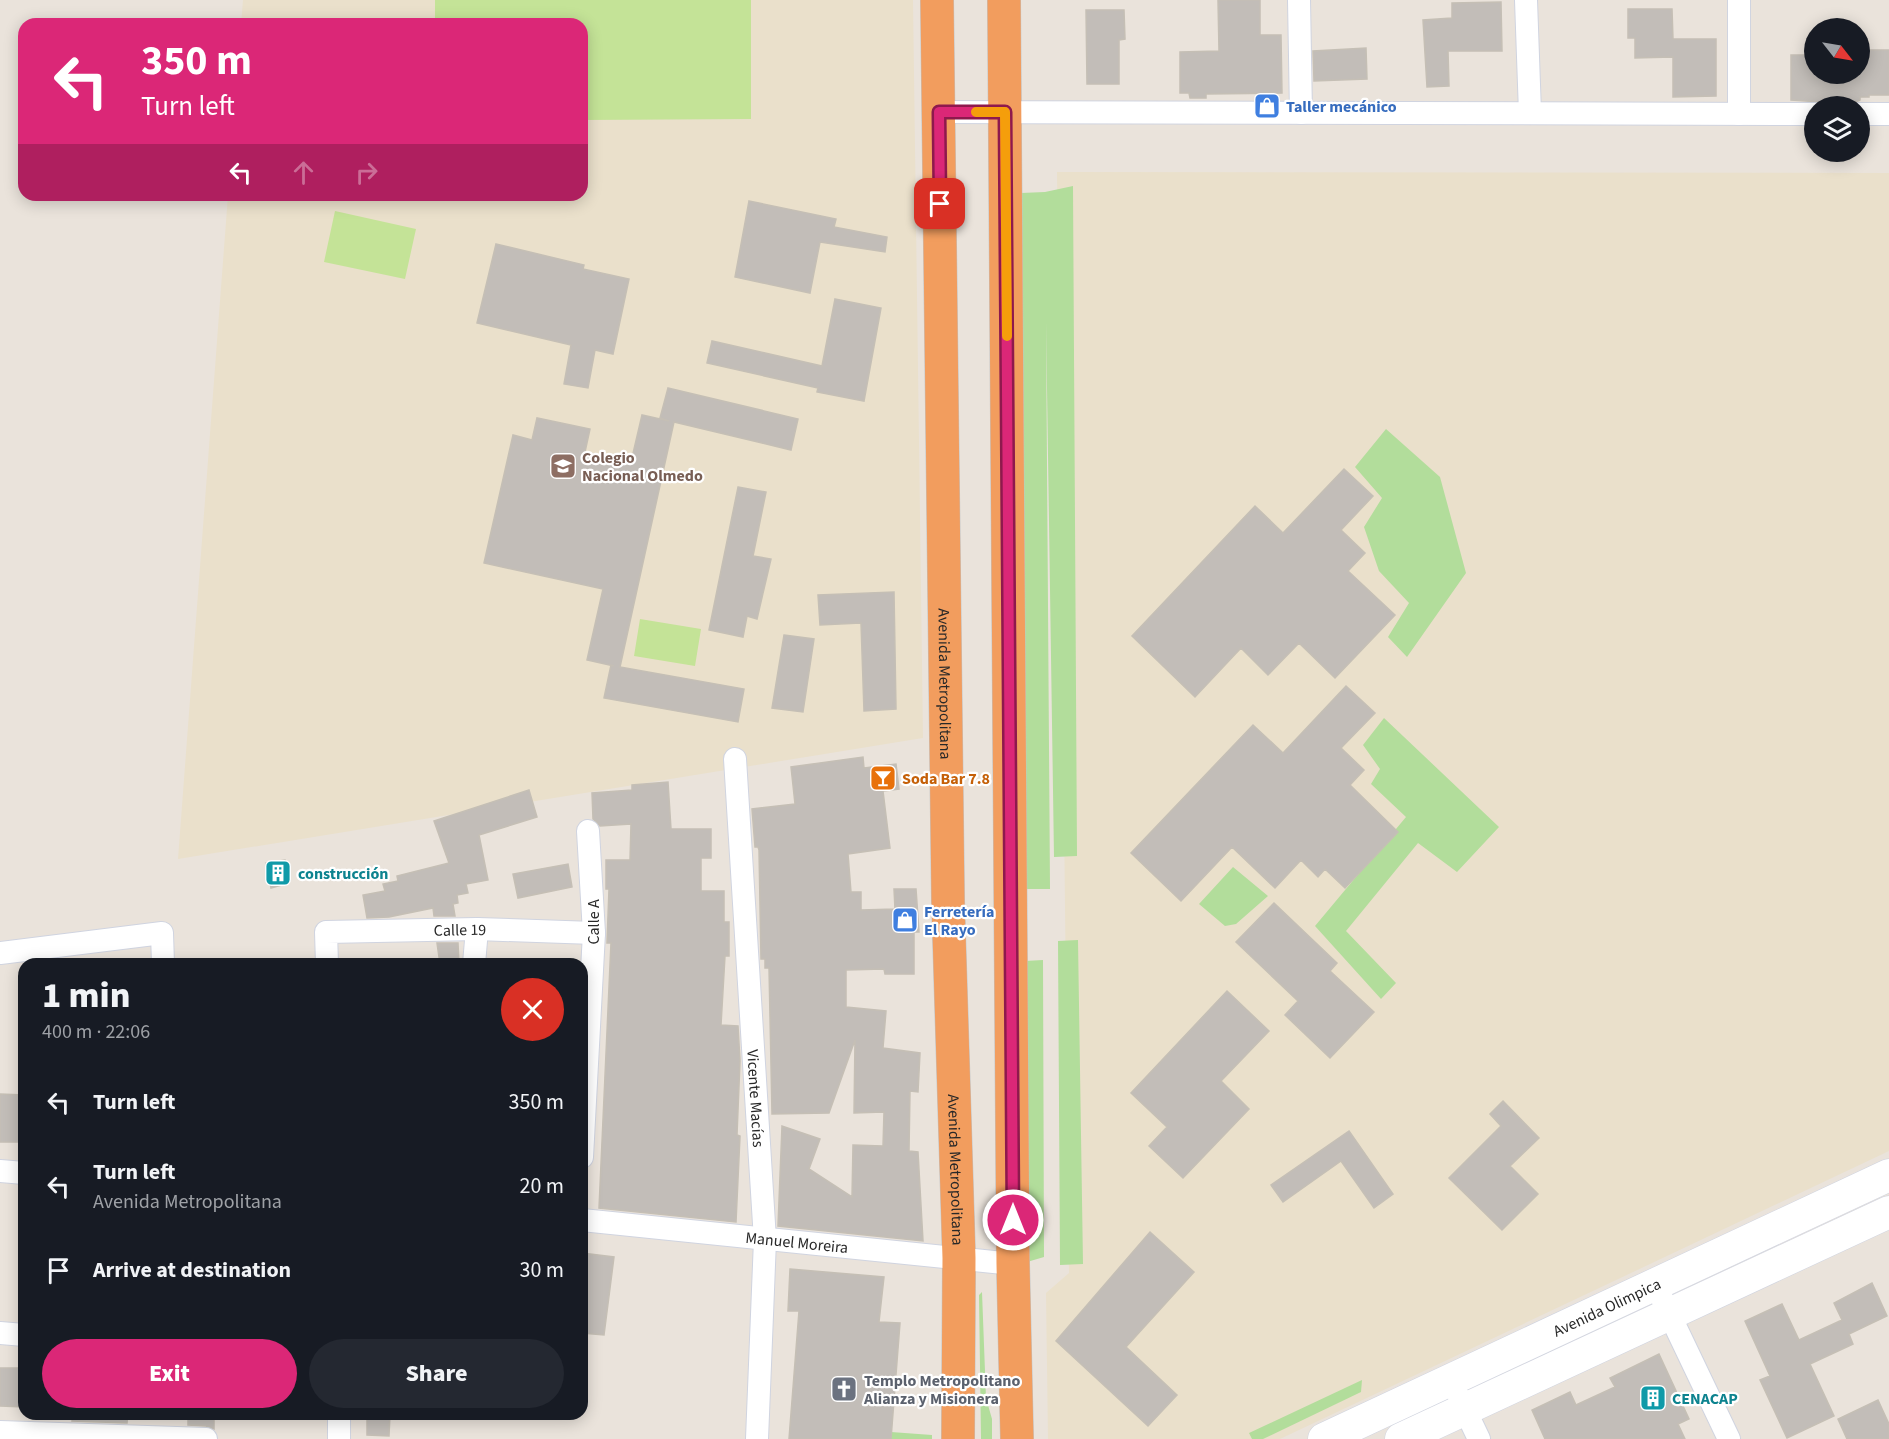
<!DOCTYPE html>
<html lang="en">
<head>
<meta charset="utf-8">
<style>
	body { margin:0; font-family:"Source Sans 3",sans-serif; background:#242831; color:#f1f3f6; height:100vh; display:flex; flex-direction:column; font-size:22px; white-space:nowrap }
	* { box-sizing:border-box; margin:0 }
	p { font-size:20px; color:#9ea1a6 }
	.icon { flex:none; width:33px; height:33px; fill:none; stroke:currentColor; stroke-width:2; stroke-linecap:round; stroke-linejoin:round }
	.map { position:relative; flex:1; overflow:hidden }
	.side { position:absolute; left:18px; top:958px; width:570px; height:462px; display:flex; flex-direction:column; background:#171b24; border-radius:18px; box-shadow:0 3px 15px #0003 }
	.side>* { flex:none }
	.banner { position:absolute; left:18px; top:18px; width:570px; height:183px; border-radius:18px; box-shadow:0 3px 15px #0003; background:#db2777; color:#fff; overflow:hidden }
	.needle { width:39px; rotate:121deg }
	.buttons { position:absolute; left:1804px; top:18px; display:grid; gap:12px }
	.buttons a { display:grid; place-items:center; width:66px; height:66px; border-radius:50%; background:#171b24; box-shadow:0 3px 15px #0003; font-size:30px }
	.pin { position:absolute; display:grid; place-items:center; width:51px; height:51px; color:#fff; margin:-26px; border-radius:12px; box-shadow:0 3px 9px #0006 }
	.me { position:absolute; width:66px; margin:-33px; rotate:0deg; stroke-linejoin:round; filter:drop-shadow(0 0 4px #0008) }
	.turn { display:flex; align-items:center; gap:21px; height:126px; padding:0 24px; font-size:27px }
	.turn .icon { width:78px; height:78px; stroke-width:2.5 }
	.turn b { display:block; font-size:42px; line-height:51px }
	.lanes { display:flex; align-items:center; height:57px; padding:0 24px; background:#0003; justify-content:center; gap:30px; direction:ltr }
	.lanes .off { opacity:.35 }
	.round { display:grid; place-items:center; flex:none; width:63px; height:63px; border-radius:32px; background:#242831 }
	.head { display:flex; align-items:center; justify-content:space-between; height:102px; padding:0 24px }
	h1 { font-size:36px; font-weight:800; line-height:45px }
	.primary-button { display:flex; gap:12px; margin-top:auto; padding:12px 24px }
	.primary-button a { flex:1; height:69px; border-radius:36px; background:#db2777; color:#fff; font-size:24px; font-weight:800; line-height:69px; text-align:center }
	.primary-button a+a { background:#242831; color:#f1f3f6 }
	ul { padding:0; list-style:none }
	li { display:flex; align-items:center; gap:18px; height:84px; padding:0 24px }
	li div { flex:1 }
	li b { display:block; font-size:22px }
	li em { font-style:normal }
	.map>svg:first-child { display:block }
</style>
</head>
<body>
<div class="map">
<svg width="1889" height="1439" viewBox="0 0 1889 1439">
	<rect width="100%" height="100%" fill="#eae3db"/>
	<path fill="#eae0cb" d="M243,0h670l10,738 -745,121 50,-664h354v-171h-341z
		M1057,172l832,1v978l-609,288h-232l-2,-146 23,-20z"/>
	<path fill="#b2dd9b" d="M1073,186l4,670 -23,1 -8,-536 4,568h-24l-5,-696 24,-1z
		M1386,429l54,48 26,96 -59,84 -19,-20 21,-34 -30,-32 -15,-44 18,-29 -27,-31z
		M1384,718l115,109 -42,45 -39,-29 -72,88 50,52 -15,16 -66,-73 91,-109 -35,-33 9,-15 -17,-24z
		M1233,867l35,29 -32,28 -11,2 -26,-22z
		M1078,940l5,324 -23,1 -2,-324z
		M1043,960l1,297 -17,5 -2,-301z
		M982,1292l4,106 6,21v20h-11l-2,-144z
		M1362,1380l-1,12 -98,47h-11l-3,-6z
		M891,1432l41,3v4h-41z"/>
	<path fill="#c4e397" d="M435,0h316v119l-169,1v-96h-147z
		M335,211l81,18 -11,50 -81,-17z
		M640,619l61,10 -6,37 -61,-10z"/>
	<path fill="#c2bdb8" stroke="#c5bfb5" stroke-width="1.5" d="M1218,0h42v35h21l1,58 -76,1v4h-16l-1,-5h-9v-41l39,-1z
		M1501,2l1,49h-54l1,35 -22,1 -4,-67 29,-2v-15z
		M1628,9h44l1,30h43v57l-43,1v-40l-38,1v-20h-7z
		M1086,10h38l1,29 -6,1v44h-32z
		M1366,48l1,31 -53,2 -1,-30z
		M1860,50h29v45h-20v2h-9v3l-9,4 -60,-4v-45h24v19h45z
		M749,201l87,18 -2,8 53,10 -2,15 -65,-10 -10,51 -75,-16z
		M496,244l88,21 -1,4 46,10 -16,75 -18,-4 -7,38 -24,-4 7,-39 -94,-22z
		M835,299l46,9 -17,93 -47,-9 1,-4 -111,-25 5,-22 110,25z
		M668,388l130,31 -7,31 -117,-28 -54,245 124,22 -6,33 -134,-24 7,-33 3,1 -27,-6 16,-71 -119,-26 29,-128 19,5 5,-22 53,11 -5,23 46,10 11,-47 27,6 -9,-3z
		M1344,469l29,27 -32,34 24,23 -17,18 47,44 -60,63 -36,-35 -31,32 -27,-27 -46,49 -63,-61 123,-130 28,27z
		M738,487l28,5 -13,64 18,3 -14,60 -10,-3 -4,21 -34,-7z
		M894,592l2,117 -32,2 -3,-88 -41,2 -2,-30z
		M784,635l30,4 -11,73 -31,-4z
		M1346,686l29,27 -34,35 23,22 -14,15 48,47 -53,56 -20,-19 -7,8 -17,-17 -26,28 -43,-41 -51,54 -50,-48 122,-128 30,28z
		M863,757l1,11 32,-4 3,25 -16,2 7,57 -42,6 3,38h10v18l34,-1 -1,-20h22l3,43h-5v42h-29l-1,-5 -38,1v37l40,4 -3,37 37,5 -2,39 -8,-1 -1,60 9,1 5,89 -145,-15 4,-100 38,13 -11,30 43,28 1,-52 30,1 1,-34 -30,1 1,-73 -26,73 -57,1 -3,-146h-4v-9h-4l-2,-109 -1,-3h-3l-3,-38 43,-5 -4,-37z
		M668,782l3,47h40v29h-10v33h23v31h5v34h-4l-4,69 17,1 2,35 -3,74 3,1 -4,86 -137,-14 12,-265h-4l2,-54h-3v-29h24l1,-36 -31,2 -7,-7 -1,-26 40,-3v-5z
		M529,790l8,27 -58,18 9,45 -22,4 2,9 -11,2 1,8 -5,1 2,12h-21l-1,-8 -44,9 -22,1 -4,-23 22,-4 -2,-7 15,-3 -1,-5 52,-13 -15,-42z
		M285,860l4,23 -18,5 -5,-25z
		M568,864l4,23 -54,11 -5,-24z
		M1274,903l63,60 -7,8 44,41 -44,46 -45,-43 13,-14 -62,-59z
		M437,943h21l1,21h-19z
		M1227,991l42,40 -48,50 28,28 -66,69 -34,-32 18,-19 -36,-34z
		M0,1094l24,1 -3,47h-21z
		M1503,1101l36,37 -29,28 28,28 -36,36 -53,-52 52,-52 -11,-12z
		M1349,1131l44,63 -19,14 -33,-47 -58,41 -12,-17z
		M1150,1232l44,40 -68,75 51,48 -29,31 -92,-85z
		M582,1253l32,4 -10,78 -22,-2z
		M790,1269l94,8 -5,45 21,1 -9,116h-102l10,-128h-11z
		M1872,1283l15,33 -38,18 4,10 -43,20 24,52 -47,22 -27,-58 10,-4 -25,-55 37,-17 17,36 43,-20 -8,-17z
		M1659,1354l30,65 -11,5 7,15h-140l-13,-29 38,-18 6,13 39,-18 -5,-9z
		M0,1368h24v39l-24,-1z
		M1878,1400l11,24v15h-42l-9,-20z
		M73,1414h55l-1,9 -55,-2z
		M188,1414h26v15l-8,-3 -18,-1z
		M367,1414h23l-1,22 -22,-1z"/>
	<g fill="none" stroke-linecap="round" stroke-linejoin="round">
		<defs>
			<g id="street">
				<path d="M1299,0l2,113"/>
				<path d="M1526,0l4,113"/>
				<path d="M1739,0v114"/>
				<path d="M939,112l876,2"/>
				<path d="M1860,114h29"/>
				<path id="s1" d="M735,759l30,481 -8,199"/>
				<path d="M0,953l162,-20 1,31"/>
				<path id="s2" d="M327,964l-1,-32 151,-3 117,4"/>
				<path d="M474,964l3,-35"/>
				<path d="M582,1157l12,-224 -6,-102"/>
				<path d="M0,1171l24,2"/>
				<path id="s3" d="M582,1220l431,44"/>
				<path d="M1656,1286l73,153"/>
				<path d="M0,1333l24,2"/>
				<path d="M1459,1397l20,42"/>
				<path d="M339,1414v25"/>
				<path d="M0,1432l206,7"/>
			</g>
			<g id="secondary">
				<path id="s4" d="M1324,1439l565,-264"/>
				<path d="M1401,1439l488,-227"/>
			</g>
			<g id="highway">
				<path id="s5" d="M937,0l11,901 11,357 -1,181"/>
				<path d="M1004,0l9,1264 4,175"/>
			</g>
		</defs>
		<use href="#street" stroke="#d0d4e0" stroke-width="24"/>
		<use href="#secondary" stroke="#d0d4e0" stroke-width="33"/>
		<use href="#highway" stroke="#c3c3c3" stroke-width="34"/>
		<use href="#street" stroke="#fff" stroke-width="22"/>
		<use href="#secondary" stroke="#fff" stroke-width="32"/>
		<use href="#highway" stroke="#f29d5e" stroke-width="33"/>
	</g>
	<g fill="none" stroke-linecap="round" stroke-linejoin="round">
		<defs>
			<path id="route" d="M940,204l-1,-92h66l8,1108"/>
		</defs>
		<use href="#route" stroke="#8e194d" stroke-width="15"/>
		<use href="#route" stroke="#db2777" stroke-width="10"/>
		<path stroke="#f59e0b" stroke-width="10" d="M976,112h29l2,224"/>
	</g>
	<defs>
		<symbol id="shop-square" viewBox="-11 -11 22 22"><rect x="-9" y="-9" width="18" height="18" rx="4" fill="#3f7fe0" stroke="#fff"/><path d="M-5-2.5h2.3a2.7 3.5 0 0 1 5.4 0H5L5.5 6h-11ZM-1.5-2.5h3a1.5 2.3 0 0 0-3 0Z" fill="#fff"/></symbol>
		<symbol id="school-square" viewBox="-11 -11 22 22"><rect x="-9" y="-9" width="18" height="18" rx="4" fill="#8d6e63" stroke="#fff"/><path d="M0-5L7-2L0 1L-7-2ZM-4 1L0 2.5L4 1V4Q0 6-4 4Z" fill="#fff"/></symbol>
		<symbol id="bar-square" viewBox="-11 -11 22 22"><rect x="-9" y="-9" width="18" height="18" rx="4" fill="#e8710a" stroke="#fff"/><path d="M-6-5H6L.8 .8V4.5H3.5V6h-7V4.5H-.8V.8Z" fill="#fff"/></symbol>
		<symbol id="building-square" viewBox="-11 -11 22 22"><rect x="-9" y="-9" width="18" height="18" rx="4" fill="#0f9aa8" stroke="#fff"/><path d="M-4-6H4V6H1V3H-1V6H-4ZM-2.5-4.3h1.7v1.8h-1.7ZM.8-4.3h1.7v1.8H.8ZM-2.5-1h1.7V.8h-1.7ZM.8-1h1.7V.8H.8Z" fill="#fff"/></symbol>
		<symbol id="church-square" viewBox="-11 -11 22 22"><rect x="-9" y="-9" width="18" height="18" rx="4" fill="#6b7280" stroke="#fff"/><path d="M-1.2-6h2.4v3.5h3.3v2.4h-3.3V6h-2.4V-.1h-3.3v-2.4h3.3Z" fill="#fff"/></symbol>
	</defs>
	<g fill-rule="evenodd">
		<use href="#shop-square" x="1252" y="91" width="30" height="30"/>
		<use href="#school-square" x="548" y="451" width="30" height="30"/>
		<use href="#bar-square" x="868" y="763" width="30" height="30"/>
		<use href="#building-square" x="263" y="858" width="30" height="30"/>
		<use href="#shop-square" x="890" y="905" width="30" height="30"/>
		<use href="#church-square" x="829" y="1374" width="30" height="30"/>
		<use href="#building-square" x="1638" y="1383" width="30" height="30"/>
	</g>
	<g text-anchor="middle" stroke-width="4.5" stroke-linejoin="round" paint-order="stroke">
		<g font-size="16" font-weight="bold" fill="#366cbe" stroke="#fff" text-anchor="start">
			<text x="1286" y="112">Taller mecánico</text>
			<text x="924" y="917">Ferretería<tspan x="924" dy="18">El Rayo</tspan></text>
		</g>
		<g font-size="16" font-weight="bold" fill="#785e54" stroke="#fff" text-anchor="start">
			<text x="582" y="463">Colegio<tspan x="582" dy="18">Nacional Olmedo</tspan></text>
		</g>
		<g font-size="16" fill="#282828" stroke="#fff">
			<text dy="6" stroke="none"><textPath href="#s5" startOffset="684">Avenida Metropolitana</textPath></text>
			<text transform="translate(593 922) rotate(-90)" y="6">Calle A</text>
			<text dy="6" stroke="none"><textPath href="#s2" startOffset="166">Calle 19</textPath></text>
			<text dy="6" stroke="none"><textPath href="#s1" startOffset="340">Vicente Macías</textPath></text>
			<text dy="6" stroke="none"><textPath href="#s5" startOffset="1170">Avenida Metropolitana</textPath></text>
			<text dy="6" stroke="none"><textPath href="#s3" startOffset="216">Manuel Moreira</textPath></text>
			<text dy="6" stroke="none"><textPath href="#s4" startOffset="312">Avenida Olimpica</textPath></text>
		</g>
		<g font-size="16" font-weight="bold" fill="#c56008" stroke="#fff" text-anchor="start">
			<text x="902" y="784">Soda Bar 7.8</text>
		</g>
		<g font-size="16" font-weight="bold" fill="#0d838f" stroke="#fff" text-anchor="start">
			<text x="298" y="879">construcción</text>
			<text x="1672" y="1404">CENACAP</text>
		</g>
		<g font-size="16" font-weight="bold" fill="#5b616d" stroke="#fff" text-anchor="start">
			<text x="864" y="1386">Templo Metropolitano<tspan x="864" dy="18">Alianza y Misionera</tspan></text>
		</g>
	</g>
</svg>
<div class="buttons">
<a><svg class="needle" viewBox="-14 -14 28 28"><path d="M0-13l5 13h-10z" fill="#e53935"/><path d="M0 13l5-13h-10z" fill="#9ea1a6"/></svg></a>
<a><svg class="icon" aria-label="layers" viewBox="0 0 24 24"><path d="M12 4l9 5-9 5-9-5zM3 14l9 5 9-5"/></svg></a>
</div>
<div class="pin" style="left:940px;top:204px;background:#d93025"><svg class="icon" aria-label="arrive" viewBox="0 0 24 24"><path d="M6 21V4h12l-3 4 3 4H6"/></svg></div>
<svg class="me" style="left:1013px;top:1220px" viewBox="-20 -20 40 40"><circle r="17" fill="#db2777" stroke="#fff" stroke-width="3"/><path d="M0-11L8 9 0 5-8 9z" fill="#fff"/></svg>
<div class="banner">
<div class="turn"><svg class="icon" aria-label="left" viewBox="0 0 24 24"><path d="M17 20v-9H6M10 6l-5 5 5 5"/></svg><div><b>350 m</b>Turn left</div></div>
<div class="lanes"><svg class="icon" aria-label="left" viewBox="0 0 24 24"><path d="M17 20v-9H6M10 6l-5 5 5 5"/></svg><svg class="icon off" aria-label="ahead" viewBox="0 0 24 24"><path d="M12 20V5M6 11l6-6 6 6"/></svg><svg class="icon off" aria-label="right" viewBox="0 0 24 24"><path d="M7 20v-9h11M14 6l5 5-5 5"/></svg></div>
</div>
<section class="side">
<div class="head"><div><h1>1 min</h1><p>400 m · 22:06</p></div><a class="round" style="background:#d93025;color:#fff"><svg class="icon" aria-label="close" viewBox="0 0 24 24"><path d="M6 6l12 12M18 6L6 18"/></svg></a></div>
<ul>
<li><svg class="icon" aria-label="left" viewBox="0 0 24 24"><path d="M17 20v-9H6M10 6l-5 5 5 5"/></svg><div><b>Turn left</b></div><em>350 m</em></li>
<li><svg class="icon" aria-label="left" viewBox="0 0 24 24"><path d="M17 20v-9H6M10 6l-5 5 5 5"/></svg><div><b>Turn left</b><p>Avenida Metropolitana</p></div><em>20 m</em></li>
<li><svg class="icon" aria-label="arrive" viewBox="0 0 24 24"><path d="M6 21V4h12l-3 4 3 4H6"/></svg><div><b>Arrive at destination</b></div><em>30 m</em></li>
</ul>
<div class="primary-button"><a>Exit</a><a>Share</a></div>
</section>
</div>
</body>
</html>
